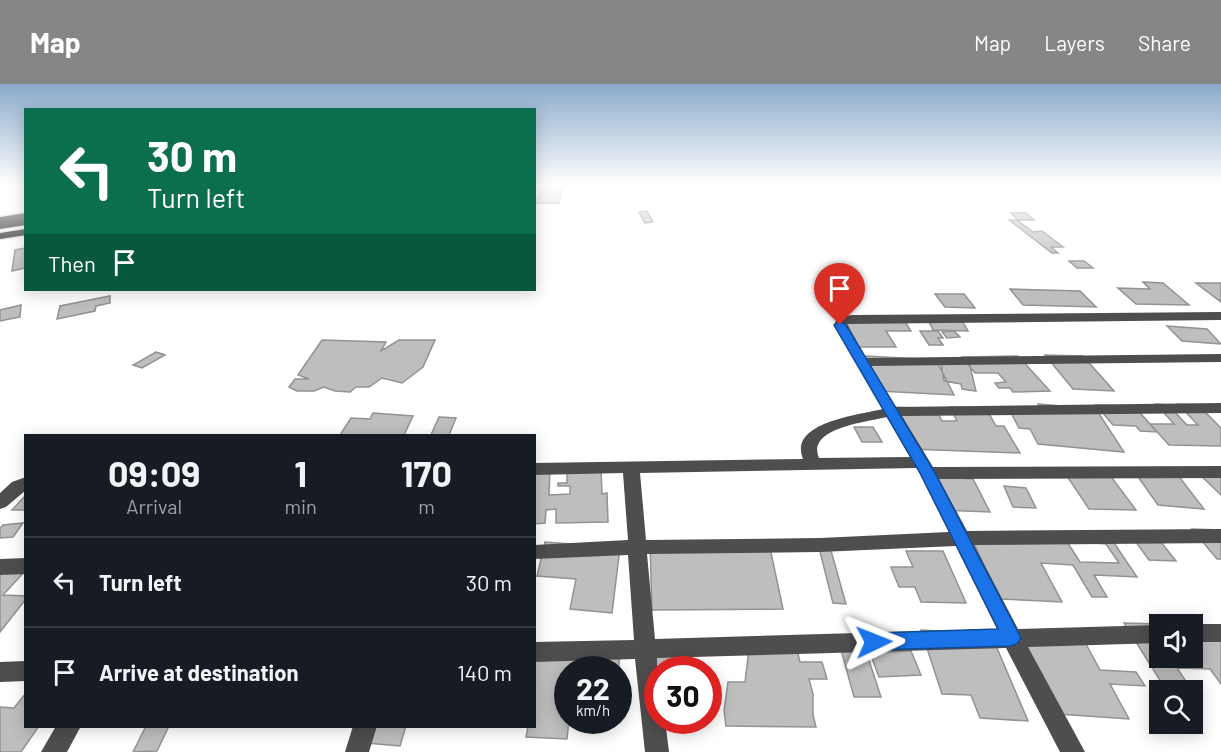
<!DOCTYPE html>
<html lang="en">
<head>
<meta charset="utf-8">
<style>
	body { margin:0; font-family:Barlow,sans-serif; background:#242831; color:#f1f3f6; height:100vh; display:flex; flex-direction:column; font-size:22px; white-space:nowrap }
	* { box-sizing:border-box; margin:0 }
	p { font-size:20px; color:#9ea1a6 }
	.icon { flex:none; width:33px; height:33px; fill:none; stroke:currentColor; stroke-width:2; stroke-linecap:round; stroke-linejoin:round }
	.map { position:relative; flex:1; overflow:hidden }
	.panel { position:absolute; left:24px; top:350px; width:512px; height:294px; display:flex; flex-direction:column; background:#171b24; border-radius:0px; box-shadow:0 3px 15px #0003 }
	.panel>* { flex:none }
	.top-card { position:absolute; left:24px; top:24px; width:512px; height:183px; border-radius:0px; box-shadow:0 3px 15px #0003; background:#0b6e4f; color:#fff; overflow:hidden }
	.buttons { position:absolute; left:1149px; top:530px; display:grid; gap:12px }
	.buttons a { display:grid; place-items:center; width:54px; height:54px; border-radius:0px; background:#171b24; box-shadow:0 3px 15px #0003; font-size:30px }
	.speed { position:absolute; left:554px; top:572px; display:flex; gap:12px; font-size:30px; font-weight:700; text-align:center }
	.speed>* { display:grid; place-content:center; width:78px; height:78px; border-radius:50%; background:#171b24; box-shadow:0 3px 15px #0003; line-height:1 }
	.speed small { font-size:15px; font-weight:400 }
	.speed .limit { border:9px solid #d22; background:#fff; color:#111 }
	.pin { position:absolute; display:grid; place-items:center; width:51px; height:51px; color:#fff; margin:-62px -26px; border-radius:50% 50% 50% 0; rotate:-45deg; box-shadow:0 0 6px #0007 }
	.pin .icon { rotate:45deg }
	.me { position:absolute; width:66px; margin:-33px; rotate:88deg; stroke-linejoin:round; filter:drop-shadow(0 0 4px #0008) }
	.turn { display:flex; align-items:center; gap:21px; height:126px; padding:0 24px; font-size:27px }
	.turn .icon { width:78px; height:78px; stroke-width:2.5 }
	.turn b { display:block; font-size:42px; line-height:51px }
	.then { display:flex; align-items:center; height:57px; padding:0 24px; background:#0003; gap:12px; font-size:22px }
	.eta { display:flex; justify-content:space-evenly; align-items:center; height:102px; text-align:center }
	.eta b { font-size:36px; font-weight:700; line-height:42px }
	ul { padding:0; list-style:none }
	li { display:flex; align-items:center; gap:18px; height:90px; padding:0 24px; border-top:2px solid #363941 }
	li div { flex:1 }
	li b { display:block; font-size:22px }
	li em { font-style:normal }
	header { display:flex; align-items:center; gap:36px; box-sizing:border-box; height:84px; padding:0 30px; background:#858687; color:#fff }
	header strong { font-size:28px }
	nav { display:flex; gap:33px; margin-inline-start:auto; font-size:21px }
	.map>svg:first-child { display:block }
</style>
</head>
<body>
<header>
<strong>Map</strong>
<nav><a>Map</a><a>Layers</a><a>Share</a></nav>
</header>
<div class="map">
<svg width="1221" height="668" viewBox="0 0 1221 668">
	<rect width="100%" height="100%" fill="#fff"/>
	<path fill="#bebebe" stroke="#929292" stroke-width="1.5" d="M541,103h22l-4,16h-23z
		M647,127l6,11 -8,1 -6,-11z
		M1011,129h15l8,7h-16z
		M1009,136h8l16,12 9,-1 21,16h-12l7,6h-6z
		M26,164v20l-14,3 3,-21z
		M1069,177h15l9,7h-16z
		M1143,198l20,1 26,22 -53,-1 -18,-16 32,1z
		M1196,199h25v19z
		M1010,205l70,2 16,16 -73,-2z
		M935,210h29l11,14 -30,-1z
		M110,212v7l-14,3 -1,5 -38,8 3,-13z
		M21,221l-1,12 -20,4v-11z
		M926,232l34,1 8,14 -35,-1z
		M843,233h59l9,14h-25l10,16h-37z
		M1167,242l40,3 14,15 -39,-3z
		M920,247h18l5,7h-5l5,7h-14z
		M954,247l6,6 -13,1 -5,-6z
		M322,256l64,2 -5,9 18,-11h36l-12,27 -21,16 -20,-5 -13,9h-13l-6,5 -15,-1 -11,-4 -10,4h-17l-8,-4 6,-8h14l-11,-4z
		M156,268l9,3 -23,13 -9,-3z
		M1045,271l38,1 31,35 -41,-2z
		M866,272l70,4 18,35 -75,-4z
		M1018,272l32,35 -37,1 -3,-4h-11l-4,-5 11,-1 -8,-9h-23l-13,-16z
		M940,274l29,4 7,29 -14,-2 -1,-5 -17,-3z
		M1038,320l58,5 28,43 -86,-8 -8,-15 -11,-1 -11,-21 34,3z
		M1156,320l12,1 19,20h11l-20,-21 20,1 23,23v18l-52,-1 -19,-21h24z
		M1096,321l38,1 23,26 -17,-1 -4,-5 -23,-1z
		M893,323l43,2 6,12h15l-7,-14 36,1 10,18h8l16,27 -110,-4z
		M373,329l40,3 -9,19h-64l11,-17 19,1z
		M439,333l17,1 -7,17h-18z
		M854,343h19l9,15h-20z
		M550,384l-1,27 21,-1v-8h-12v-3h9v-13l34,-1 1,25 5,-1 1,29 -52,1v-14l-10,1 -1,13 -11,1v-55z
		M1221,386v25l-25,-24z
		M1134,387l43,3 27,35 -46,-4z
		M1065,389l44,1 27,36 -47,-1z
		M926,392l47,3 17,33 -51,-2z
		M1004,402l22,2 10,20 -23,-1z
		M26,411v15h-14z
		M23,439l-10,14 -13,1v-10l3,-3z
		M1192,445l29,1v29h-4z
		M1128,447l25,1 23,29 -27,-1z
		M969,449l95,4 16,25 39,1 -13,-19 -13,-1 15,-9 29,43 -43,-2 13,22h-15l-19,-32 -32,-2 21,39 -62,-3z
		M817,456h11l18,64 -13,-1z
		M545,458l75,6 -8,65 -42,-4 6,-30 -39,-3z
		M650,459h119l14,66 -131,1z
		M906,467h37l23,52 -45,-1 -6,-15h-16l-8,-20h22z
		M0,482l26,4 -23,25 23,1v3l-26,33z
		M1124,539l36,1v33h32v-32l29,1v58l-11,-15 -33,-1 12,18 -26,-1z
		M921,546l70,4 37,87 -48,-3 -9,-23 -29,-1z
		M1019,546l61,3 20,37 36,2 9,14 -35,-2 19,35 -71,-5z
		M837,551l24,1 20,61h-27z
		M750,557h45l5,21h22l5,17h-18l4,15v21l3,12 -90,-1 -2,-15 4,-29h17z
		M676,561l3,24h-22l-4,-23z
		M620,563l-2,34v-12h-51v51h2l-2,19 -41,-2 2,-11h6v-77z
		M911,567l10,24 -42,2 -9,-24z
		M26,609v33h13l-18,26h-21v-45l14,1z
		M146,642h23l-12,25 -24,1z
		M361,642h45l-6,20 -45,-4z"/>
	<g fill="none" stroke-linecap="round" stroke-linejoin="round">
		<defs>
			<path id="major" d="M26,129v6l-26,4v-6z
				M26,145v6l-26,4v-6z"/>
			<path id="highway" d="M26,134v7l-26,4v-8z"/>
		</defs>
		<use href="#major" stroke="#dbdbdb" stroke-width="3"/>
		<use href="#highway" stroke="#dbdbdb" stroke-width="3"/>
		<path fill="#4e4e4e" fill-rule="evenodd" d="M1221,228v8l-374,4 19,34 355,-4v8l-350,4 25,41 325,-4v10l-319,3 31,51 288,-1v12l-282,1 28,52 254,-2v14l-247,2 44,84 142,-4v18l-132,4 57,105h-25l-54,-104 -349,10v62h8l4,32h-24l-10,-93 -101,3v-20l100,-2 -6,-85 -94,4v-14l94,-5 -5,-67 -89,2v-12l269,-4c-15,-37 56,-44 80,-50l-49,-84 3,-7 15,-3zM887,333l23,40 -91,1c-13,-30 48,-36 68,-41zM917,384l32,64 -129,6 -174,2 -6,-67zM956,462l41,83 -342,10 -8,-85 173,-2z
			M26,393v13l-20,17 -6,2v-16l12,-11z
			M26,474v16l-26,1v-16z
			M1192,540h29v18h-29z
			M26,577v20l-26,1v-20z
			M56,642h25l-14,26h-26z
			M353,642h24l-8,26h-24z"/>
		<use href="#major" fill="#000" fill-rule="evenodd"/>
		<use href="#highway" fill="#000" fill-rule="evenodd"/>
	</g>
	<linearGradient id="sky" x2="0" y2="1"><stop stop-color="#89aaca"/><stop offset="0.52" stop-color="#fff"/><stop offset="1" stop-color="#fff" stop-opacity="0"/></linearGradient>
	<rect width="1221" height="194" fill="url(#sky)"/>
	<path fill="#1a73e8" stroke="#114b97" stroke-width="1.5" d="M840,237l6,4 89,148 83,159 3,6 -3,5 -7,3 -137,4 -7,-2 -3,-6 3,-6 7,-3 124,-4 -78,-156 -86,-148z"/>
</svg>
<div class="buttons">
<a><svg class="icon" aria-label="sound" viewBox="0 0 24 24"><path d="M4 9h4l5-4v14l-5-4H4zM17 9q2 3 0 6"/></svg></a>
<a><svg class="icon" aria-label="search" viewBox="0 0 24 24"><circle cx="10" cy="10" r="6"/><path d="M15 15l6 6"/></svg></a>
</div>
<div class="speed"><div>22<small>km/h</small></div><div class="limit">30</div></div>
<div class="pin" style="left:840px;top:241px;background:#d93025"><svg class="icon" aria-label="arrive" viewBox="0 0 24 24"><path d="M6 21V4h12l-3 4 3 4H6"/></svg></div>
<svg class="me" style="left:874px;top:558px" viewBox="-20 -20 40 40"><path d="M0-17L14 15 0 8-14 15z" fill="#1a73e8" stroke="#fff" stroke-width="4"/></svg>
<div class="top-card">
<div class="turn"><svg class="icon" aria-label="left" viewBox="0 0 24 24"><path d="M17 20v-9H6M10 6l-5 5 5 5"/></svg><div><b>30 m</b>Turn left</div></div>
<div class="then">Then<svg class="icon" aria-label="arrive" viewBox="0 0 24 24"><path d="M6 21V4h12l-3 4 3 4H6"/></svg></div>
</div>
<section class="panel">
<div class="eta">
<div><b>09:09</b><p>Arrival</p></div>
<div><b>1</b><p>min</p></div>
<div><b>170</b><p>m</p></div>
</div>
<ul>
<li><svg class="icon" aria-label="left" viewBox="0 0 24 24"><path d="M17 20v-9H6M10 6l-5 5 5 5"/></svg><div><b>Turn left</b></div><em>30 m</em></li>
<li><svg class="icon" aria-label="arrive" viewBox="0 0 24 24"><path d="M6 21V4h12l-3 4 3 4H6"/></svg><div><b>Arrive at destination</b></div><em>140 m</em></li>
</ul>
</section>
</div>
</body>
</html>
